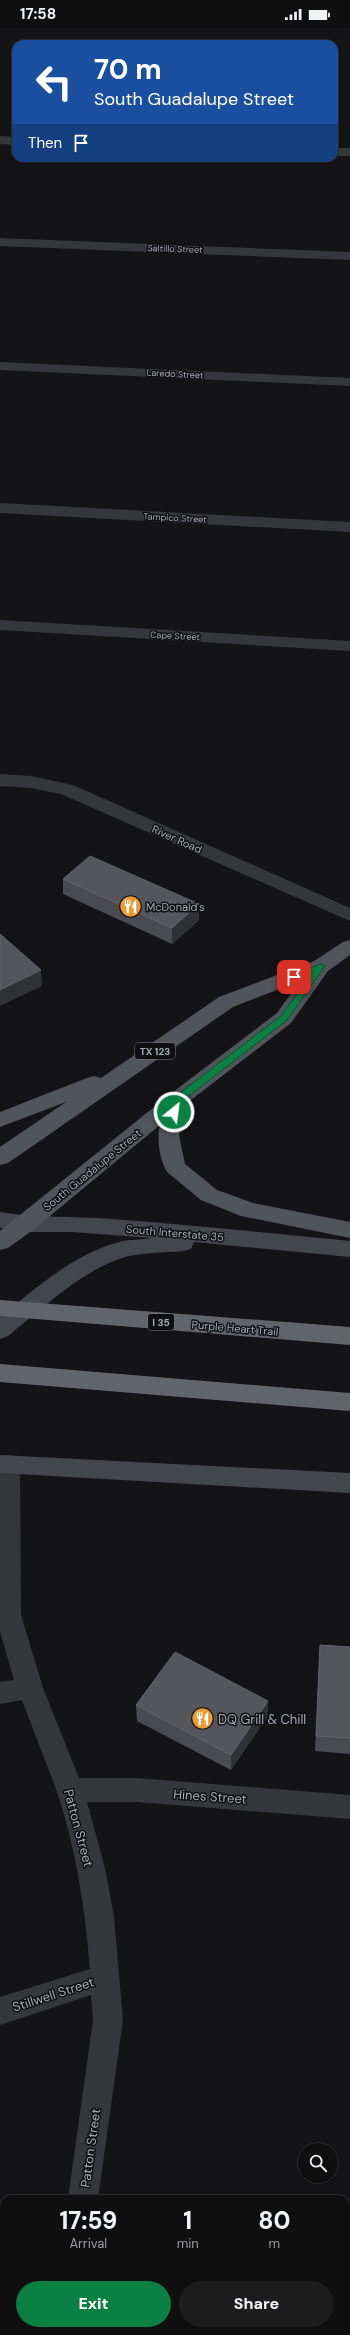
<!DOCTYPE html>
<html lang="en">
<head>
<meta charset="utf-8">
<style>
	body { margin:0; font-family:"DM Sans",sans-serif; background:#1d1d1e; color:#f1f3f6; height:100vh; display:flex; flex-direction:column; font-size:15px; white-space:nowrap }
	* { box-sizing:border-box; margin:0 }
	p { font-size:13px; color:#9b9c9f }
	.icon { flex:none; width:22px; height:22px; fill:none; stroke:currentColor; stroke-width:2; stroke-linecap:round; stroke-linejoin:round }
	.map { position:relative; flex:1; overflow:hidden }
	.drawer { position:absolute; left:0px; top:2167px; width:350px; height:140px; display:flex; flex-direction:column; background:#0f0f10; border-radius:12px 12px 0 0; box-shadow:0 1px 3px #0004,0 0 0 1px #2f2f30 }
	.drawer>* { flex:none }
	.banner { position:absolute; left:12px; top:12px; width:326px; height:122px; border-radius:12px; box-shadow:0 1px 3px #0004,0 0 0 1px #2f2f30; background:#1a4fa0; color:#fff; overflow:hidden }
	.controls { position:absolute; left:298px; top:2115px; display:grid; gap:8px }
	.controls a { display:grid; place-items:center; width:40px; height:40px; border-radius:50%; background:#0f0f10; box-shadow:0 1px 3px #0004,0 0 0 1px #2f2f30; font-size:20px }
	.pin { position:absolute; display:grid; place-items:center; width:34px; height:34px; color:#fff; margin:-17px; border-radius:8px; box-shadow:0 2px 6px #0006 }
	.me { position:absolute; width:44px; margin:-22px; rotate:29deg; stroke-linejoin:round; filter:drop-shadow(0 0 3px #0008) }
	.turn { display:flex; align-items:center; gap:14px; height:84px; padding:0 16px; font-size:18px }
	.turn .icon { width:52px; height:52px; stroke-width:2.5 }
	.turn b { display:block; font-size:28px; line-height:34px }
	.then { display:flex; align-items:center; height:38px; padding:0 16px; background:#0003; gap:8px; font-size:15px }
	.eta { display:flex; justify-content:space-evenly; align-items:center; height:68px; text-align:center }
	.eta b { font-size:24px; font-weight:800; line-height:28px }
	.button { display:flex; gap:8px; margin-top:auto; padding:8px 16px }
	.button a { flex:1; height:46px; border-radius:24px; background:#0b8043; color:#fff; font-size:16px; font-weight:800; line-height:46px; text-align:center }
	.button a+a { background:#1d1d1e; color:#f1f3f6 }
	.status { display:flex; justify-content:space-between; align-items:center; height:28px; padding:0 20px; background:#0f0f10; direction:ltr }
	.status svg { height:11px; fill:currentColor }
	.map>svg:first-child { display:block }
</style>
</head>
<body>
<div class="status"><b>17:58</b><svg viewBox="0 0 49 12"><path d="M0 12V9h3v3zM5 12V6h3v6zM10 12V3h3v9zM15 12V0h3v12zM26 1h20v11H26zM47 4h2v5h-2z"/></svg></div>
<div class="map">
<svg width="350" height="2307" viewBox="0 0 350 2307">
	<rect width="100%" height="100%" fill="#141416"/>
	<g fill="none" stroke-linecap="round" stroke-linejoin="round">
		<path fill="#35373b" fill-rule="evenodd" d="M0,108l16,1v8l-16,-1z
			M334,120h16v8h-16z
			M0,210l350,14v8l-350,-14z
			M0,334l350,16v8l-350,-16z
			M0,475l350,19v10l-350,-19z
			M0,592l350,21v10l-350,-21z
			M0,746l31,2 42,9 277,123v13l-289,-127 -30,-6 -31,-2z
			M8,1427l9,2 3,7 1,151 22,73 36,90h57l214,17v24l-214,-17h-49l18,66 9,49 9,103 -25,179h-30l25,-179 -2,-25 -91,30v-28l90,-28c-5,-61 -14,-122 -34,-180 -11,-30 -23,-59 -34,-89l-22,4v-22l14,-2 -14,-48v-175z
			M49,2303h32l-1,4h-32z"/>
		<path fill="#43464b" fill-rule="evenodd" d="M0,1184c37,6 74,4 112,7 79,6 159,14 238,22v16l-156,-15 -3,7 -8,2c-18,2 -44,1 -61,7 -39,12 -82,52 -114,78l-8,3v-22c34,-27 72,-62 116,-74 11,-4 24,-3 36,-5l-80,-6h-47l-25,-4z
			M0,1427l350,18v20l-350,-20z"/>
		<path fill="#51545a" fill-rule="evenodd" d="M350,912v15l-22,16 -37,52 -104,80 -8,32 6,29 32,26 36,13 97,19v16l-109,-22 -40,-16 -34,-28c-7,-12 -11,-33 -7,-47l-127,105 -25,18 -8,2v-19l169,-136 108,-82 23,-32 -67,26 -225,156 -8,2v-18l66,-45 -66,25v-15l87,-34 7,-2 7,2 118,-81 95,-36 29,-19z"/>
		<path fill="#61656b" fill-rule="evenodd" d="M0,1272l350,27v18l-350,-29z
			M0,1336l350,29v18l-350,-29z"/>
	</g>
	<path fill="#4a4b51" d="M63,851l136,25v16l-27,24 -109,-50z
		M320,1617l30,2v107l-35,-3z
		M268,1673l-1,16 -36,53 -94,-49 -1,-16z"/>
	<path fill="#303135" d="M199,876v16l-27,24v-16z
		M41,942l1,16 -42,20v-16z
		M268,1673l-1,16 -36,53v-15z"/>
	<path fill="#54565c" stroke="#61646a" d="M90,828l109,48 -27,24 -109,-49z
		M0,906l41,36 -41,20z
		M320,1617l30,2v91l-34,-2z
		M175,1624l93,49 -37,54 -95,-50z"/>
	<path fill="#0b8043" stroke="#07532c" d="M321,936l4,2 -38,54 -106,82 -4,12h-6l2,-16 108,-82 31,-43 -18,6 -4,-2 1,-2z"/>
	<defs>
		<symbol id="restaurant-disc" viewBox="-11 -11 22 22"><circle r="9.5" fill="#ec9b35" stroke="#0f0f11"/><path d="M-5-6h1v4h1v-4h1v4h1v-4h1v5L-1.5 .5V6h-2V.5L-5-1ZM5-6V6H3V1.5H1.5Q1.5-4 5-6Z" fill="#fff"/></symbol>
	</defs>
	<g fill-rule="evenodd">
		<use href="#restaurant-disc" x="118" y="866" width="25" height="25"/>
		<use href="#restaurant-disc" x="190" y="1678" width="25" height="25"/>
	</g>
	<g text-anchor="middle" stroke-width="3" stroke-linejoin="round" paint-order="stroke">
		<g font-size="9" fill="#a6adb6" stroke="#0f0f11">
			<text transform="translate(175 221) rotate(2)" y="3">Saltillo Street</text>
			<text transform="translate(175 346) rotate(3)" y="3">Laredo Street</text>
			<text transform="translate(175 490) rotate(3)" y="3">Tampico Street</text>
			<text transform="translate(175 608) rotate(3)" y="3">Cape Street</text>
		</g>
		<g fill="#0f0f11" stroke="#797e84" stroke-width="1">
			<rect x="135" y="1015" width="40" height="16" rx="3"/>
			<rect x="148" y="1286" width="26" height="16" rx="3"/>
		</g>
		<g font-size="10" font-weight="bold" fill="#a6adb6">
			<text x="155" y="1027">TX 123</text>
			<text x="161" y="1298">I 35</text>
		</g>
		<g font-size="11" fill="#a6adb6" stroke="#0f0f11">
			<text transform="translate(177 811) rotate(24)" y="4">River Road</text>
			<text transform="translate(92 1142) rotate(-39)" y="4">South Guadalupe Street</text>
			<text transform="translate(175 1205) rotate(5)" y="4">South Interstate 35</text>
			<text transform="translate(235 1300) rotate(5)" y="4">Purple Heart Trail</text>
		</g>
		<g font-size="11" fill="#a6adb6" stroke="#0f0f11" text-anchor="start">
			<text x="146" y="883">McDonald's</text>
		</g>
		<g font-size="13" fill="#a6adb6" stroke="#0f0f11" text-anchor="start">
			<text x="218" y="1696">DQ Grill &amp; Chill</text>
		</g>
		<g font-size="13" fill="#a6adb6" stroke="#0f0f11">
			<text transform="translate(210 1768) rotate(4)" y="5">Hines Street</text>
			<text transform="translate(79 1800) rotate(75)" y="5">Patton Street</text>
			<text transform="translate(53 1966) rotate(-18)" y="5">Stillwell Street</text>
			<text transform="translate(90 2120) rotate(-82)" y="5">Patton Street</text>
		</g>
	</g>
</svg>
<div class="controls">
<a><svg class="icon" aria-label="search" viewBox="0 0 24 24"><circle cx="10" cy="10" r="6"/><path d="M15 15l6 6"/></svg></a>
</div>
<div class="pin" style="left:294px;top:949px;background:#d93025"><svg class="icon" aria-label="arrive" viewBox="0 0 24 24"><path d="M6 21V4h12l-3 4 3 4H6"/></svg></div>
<svg class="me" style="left:174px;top:1084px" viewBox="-20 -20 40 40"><circle r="17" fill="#0b8043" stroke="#fff" stroke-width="3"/><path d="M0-11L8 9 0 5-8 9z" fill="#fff"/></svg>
<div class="banner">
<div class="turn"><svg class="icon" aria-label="left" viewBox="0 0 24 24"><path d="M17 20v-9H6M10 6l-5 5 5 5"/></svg><div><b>70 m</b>South Guadalupe Street</div></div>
<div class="then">Then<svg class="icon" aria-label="arrive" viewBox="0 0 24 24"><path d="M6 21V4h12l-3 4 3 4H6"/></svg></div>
</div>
<section class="drawer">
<div class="eta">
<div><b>17:59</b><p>Arrival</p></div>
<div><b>1</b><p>min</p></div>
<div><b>80</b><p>m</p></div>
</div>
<div class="button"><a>Exit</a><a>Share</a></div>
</section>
</div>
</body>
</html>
